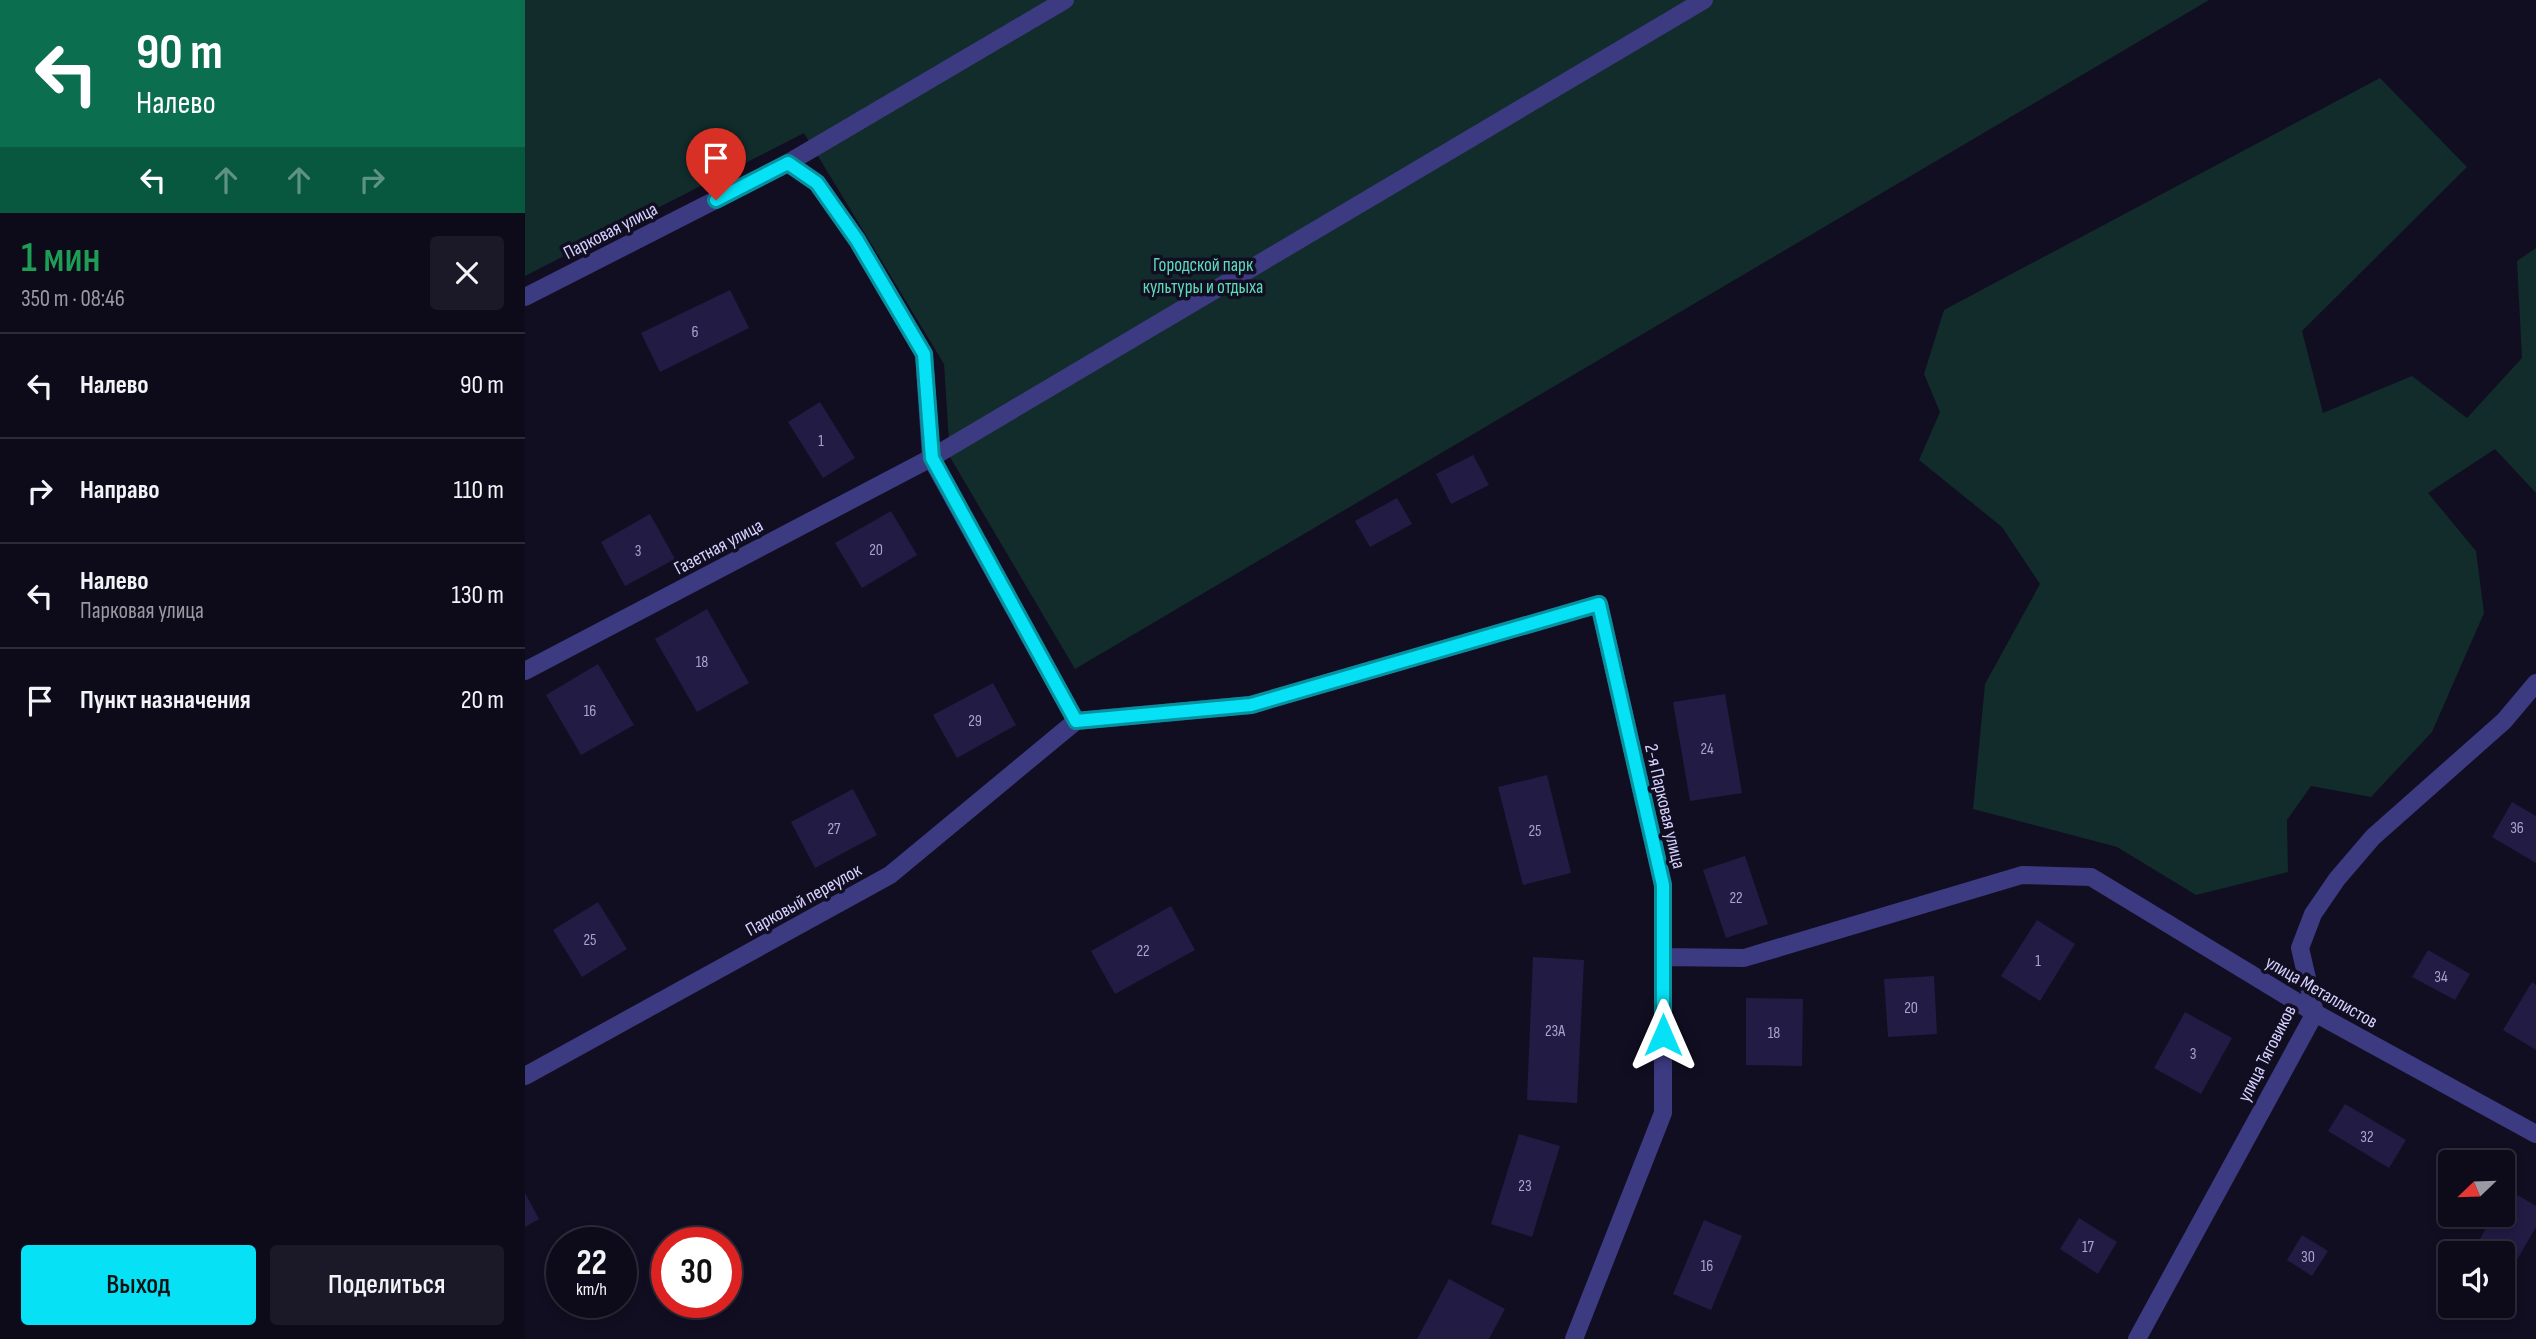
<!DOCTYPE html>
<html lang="ru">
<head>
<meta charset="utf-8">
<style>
	body { margin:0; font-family:"Sofia Sans Condensed",sans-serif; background:#1b1827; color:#f1f3f6; height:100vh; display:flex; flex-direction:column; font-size:26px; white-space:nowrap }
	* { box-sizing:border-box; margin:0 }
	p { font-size:23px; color:#9a9aa2 }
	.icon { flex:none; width:38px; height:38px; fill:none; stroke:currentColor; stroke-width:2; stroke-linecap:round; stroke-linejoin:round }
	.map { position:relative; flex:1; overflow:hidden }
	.side { display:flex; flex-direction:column; background:#0d0a1a; width:525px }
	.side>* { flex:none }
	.guide { background:#0b6e4f; color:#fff; overflow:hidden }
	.needle { width:46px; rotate:247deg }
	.tools { position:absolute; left:1913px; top:1150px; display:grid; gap:14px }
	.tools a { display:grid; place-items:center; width:77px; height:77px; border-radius:7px; background:#0d0a1a; box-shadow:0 4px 10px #0003,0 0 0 2px #2d2b39; font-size:35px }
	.speed { position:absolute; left:21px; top:1227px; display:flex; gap:14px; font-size:35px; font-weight:700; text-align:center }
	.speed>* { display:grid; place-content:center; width:91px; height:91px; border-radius:50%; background:#0d0a1a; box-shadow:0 4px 10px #0003,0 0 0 2px #2d2b39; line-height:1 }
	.speed small { font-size:18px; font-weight:400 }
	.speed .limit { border:10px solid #d22; background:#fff; color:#111 }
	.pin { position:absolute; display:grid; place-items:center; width:60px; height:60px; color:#fff; margin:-72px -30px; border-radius:50% 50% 50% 0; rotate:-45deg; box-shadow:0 0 7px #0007 }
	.pin .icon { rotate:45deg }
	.me { position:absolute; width:77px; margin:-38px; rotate:0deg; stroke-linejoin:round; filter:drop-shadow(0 0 5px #0008) }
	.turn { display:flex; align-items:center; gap:24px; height:147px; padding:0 21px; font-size:32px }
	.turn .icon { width:91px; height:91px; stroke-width:2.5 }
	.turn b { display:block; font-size:49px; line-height:60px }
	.lanes { display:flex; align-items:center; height:66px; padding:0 21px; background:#0003; justify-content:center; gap:35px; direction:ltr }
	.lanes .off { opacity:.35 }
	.round { display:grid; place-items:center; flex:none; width:74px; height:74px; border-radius:7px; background:#1b1827 }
	.summary { display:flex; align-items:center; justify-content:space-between; height:119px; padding:0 21px }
	h1 { font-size:42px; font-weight:600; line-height:52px; color:#1e9e55 }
	.cta { display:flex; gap:14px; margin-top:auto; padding:14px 21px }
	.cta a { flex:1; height:80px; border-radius:7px; background:#06e1f5; color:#111; font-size:28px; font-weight:600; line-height:80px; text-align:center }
	.cta a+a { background:#1b1827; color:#f1f3f6 }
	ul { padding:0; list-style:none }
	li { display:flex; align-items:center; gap:21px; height:105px; padding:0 21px; border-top:2px solid #2d2b39 }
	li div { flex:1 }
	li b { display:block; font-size:26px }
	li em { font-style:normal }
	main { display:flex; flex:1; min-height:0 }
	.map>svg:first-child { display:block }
</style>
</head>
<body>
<main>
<section class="side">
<div class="guide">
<div class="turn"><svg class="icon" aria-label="left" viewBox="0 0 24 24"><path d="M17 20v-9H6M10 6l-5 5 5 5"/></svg><div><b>90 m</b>Налево</div></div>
<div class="lanes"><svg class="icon" aria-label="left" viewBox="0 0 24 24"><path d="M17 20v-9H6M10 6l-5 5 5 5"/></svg><svg class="icon off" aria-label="ahead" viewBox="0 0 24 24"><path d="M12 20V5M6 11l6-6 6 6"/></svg><svg class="icon off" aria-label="ahead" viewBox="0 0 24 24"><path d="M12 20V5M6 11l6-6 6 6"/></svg><svg class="icon off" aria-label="right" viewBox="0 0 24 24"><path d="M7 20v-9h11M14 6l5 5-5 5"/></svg></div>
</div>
<div class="summary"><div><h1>1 мин</h1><p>350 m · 08:46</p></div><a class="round"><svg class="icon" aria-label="close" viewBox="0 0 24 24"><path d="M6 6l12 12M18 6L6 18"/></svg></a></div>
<ul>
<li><svg class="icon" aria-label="left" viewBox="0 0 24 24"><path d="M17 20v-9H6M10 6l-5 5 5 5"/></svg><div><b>Налево</b></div><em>90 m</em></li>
<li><svg class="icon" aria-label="right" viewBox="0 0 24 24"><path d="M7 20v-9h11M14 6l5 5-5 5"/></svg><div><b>Направо</b></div><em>110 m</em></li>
<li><svg class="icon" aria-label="left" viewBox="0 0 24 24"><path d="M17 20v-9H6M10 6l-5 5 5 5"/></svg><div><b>Налево</b><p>Парковая улица</p></div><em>130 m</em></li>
<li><svg class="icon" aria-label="arrive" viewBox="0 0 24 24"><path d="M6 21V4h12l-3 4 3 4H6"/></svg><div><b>Пункт назначения</b></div><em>20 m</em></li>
</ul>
<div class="cta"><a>Выход</a><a>Поделиться</a></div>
</section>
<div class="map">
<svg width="2011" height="1339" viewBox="0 0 2011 1339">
	<rect width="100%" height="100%" fill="#110e22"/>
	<path fill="#112c2b" d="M0,0h1684l-1134,669 -125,-212 -6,-93 -140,-231 -279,143z
		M1855,78l87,89 -165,164 21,82 89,-37 55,42 55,-60 -5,-97 19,-13v245l-41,-44 -67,44 48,58 8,62 -52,119 -61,65 -60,-11 -24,34 1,52 -92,23 -79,-48 -144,-38 12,-125 55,-100 -38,-57 -83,-67 21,-48 -16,-38 20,-64z"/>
	<path fill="#221b43" d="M205,290l19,38 -89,44 -19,-39z
		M295,402l35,56 -32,20 -35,-56z
		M948,455l16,30 -38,19 -15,-30z
		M872,498l15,26 -42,23 -15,-26z
		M366,511l26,44 -55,33 -27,-45z
		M125,514l25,45 -50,27 -24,-44z
		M182,609l42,74 -52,29 -42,-73z
		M73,664l36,61 -53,30 -35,-60z
		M468,683l23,42 -59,33 -24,-43z
		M1200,694l17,99 -52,8 -17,-99z
		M1022,775l24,98 -48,12 -25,-98z
		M328,789l24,46 -62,33 -24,-46z
		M1987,802l24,14v47l-44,-26z
		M1220,856l23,68 -42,14 -23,-68z
		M73,902l29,47 -45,28 -29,-47z
		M646,906l24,44 -80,44 -24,-43z
		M1512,920l38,24 -35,57 -39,-25z
		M1903,950l42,24 -15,26 -43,-23z
		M1008,957l51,3 -7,143 -50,-3z
		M1409,976l3,58 -49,3 -4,-58z
		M2007,982l4,3v65l-33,-20z
		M1221,998l57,1 -1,67 -56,-1z
		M1660,1012l47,26 -31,56 -47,-26z
		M1820,1104l61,36 -17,28 -61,-37z
		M994,1134l41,12 -28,91 -41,-13z
		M1984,1190l27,16v21l-25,43 -8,-5v-12h-20l-8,-5 19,-34h9v-13z
		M0,1193l14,26 -14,8z
		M1554,1218l38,24 -19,32 -38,-25z
		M1179,1220l38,16 -31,74 -38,-16z
		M1777,1235l26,16 -16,25 -25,-16z
		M924,1279l56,30 -16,30h-72z"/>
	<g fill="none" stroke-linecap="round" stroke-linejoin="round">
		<path stroke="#3c3a80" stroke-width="18" d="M263,163l29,20 40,57 67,114 7,104 145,263
			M0,297l263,-134 277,-163
			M0,671l406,-213 773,-458
			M551,721l175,-16 348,-101 64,281v228l-89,226
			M1138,957l81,1 278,-83 69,2 224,136 221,121
			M0,1076l365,-201 186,-154
			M1612,1339l178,-326 -15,-65 13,-34 24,-35 36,-42 131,-116 32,-38"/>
	</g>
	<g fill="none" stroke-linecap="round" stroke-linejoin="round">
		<defs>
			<path id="route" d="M191,200l72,-37 29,20 40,57 67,114 8,104 144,263 175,-16 348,-101 64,281v150"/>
		</defs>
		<use href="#route" stroke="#04929f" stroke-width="18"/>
		<use href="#route" stroke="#06e1f5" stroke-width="12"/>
	</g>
	<g text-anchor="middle" stroke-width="7" stroke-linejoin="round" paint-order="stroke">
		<g font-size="16" fill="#a8a4cf">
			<text x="170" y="337">6</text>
			<text x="296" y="446">1</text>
			<text x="351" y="555">20</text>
			<text x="113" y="556">3</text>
			<text x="177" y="667">18</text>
			<text x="65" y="716">16</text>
			<text x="450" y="726">29</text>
			<text x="1182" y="754">24</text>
			<text x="1992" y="833">36</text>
			<text x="309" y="834">27</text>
			<text x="1010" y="836">25</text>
			<text x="1211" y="903">22</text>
			<text x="65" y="945">25</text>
			<text x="618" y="956">22</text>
			<text x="1513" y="966">1</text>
			<text x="1916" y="982">34</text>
			<text x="1386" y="1013">20</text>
			<text x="1030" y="1036">23А</text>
			<text x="1249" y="1038">18</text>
			<text x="1668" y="1059">3</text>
			<text x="1842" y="1142">32</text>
			<text x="1000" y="1191">23</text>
			<text x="1563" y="1252">17</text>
			<text x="1783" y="1262">30</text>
			<text x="1182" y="1271">16</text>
		</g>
		<g font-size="19" fill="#d5d1fe" stroke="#110e22">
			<text transform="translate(85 230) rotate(-27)" y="7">Парковая улица</text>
			<text transform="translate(193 546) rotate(-28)" y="7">Газетная улица</text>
			<text transform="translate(1141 806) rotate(77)" y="7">2-я Парковая улица</text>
			<text transform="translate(278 899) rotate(-29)" y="7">Парковый переулок</text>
			<text transform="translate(1797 991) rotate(30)" y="7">улица Металлистов</text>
			<text transform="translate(1741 1053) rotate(-63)" y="7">улица Тяговиков</text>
		</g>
		<g font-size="19" fill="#5edcba" stroke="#110e22">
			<text x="678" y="271">Городской парк<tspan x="678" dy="22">культуры и отдыха</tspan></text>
		</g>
	</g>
</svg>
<div class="tools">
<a><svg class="needle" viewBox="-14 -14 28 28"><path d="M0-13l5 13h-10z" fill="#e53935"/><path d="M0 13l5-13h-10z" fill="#9a9aa2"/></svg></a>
<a><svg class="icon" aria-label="sound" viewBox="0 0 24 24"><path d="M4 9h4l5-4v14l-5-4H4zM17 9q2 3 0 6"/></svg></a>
</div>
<div class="speed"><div>22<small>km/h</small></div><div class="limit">30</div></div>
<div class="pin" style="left:191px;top:200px;background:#d93025"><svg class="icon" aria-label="arrive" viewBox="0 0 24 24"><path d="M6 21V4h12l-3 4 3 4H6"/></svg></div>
<svg class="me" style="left:1138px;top:1035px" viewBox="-20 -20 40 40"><path d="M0-17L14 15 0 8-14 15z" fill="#06e1f5" stroke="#fff" stroke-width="4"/></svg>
</div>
</main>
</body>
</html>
